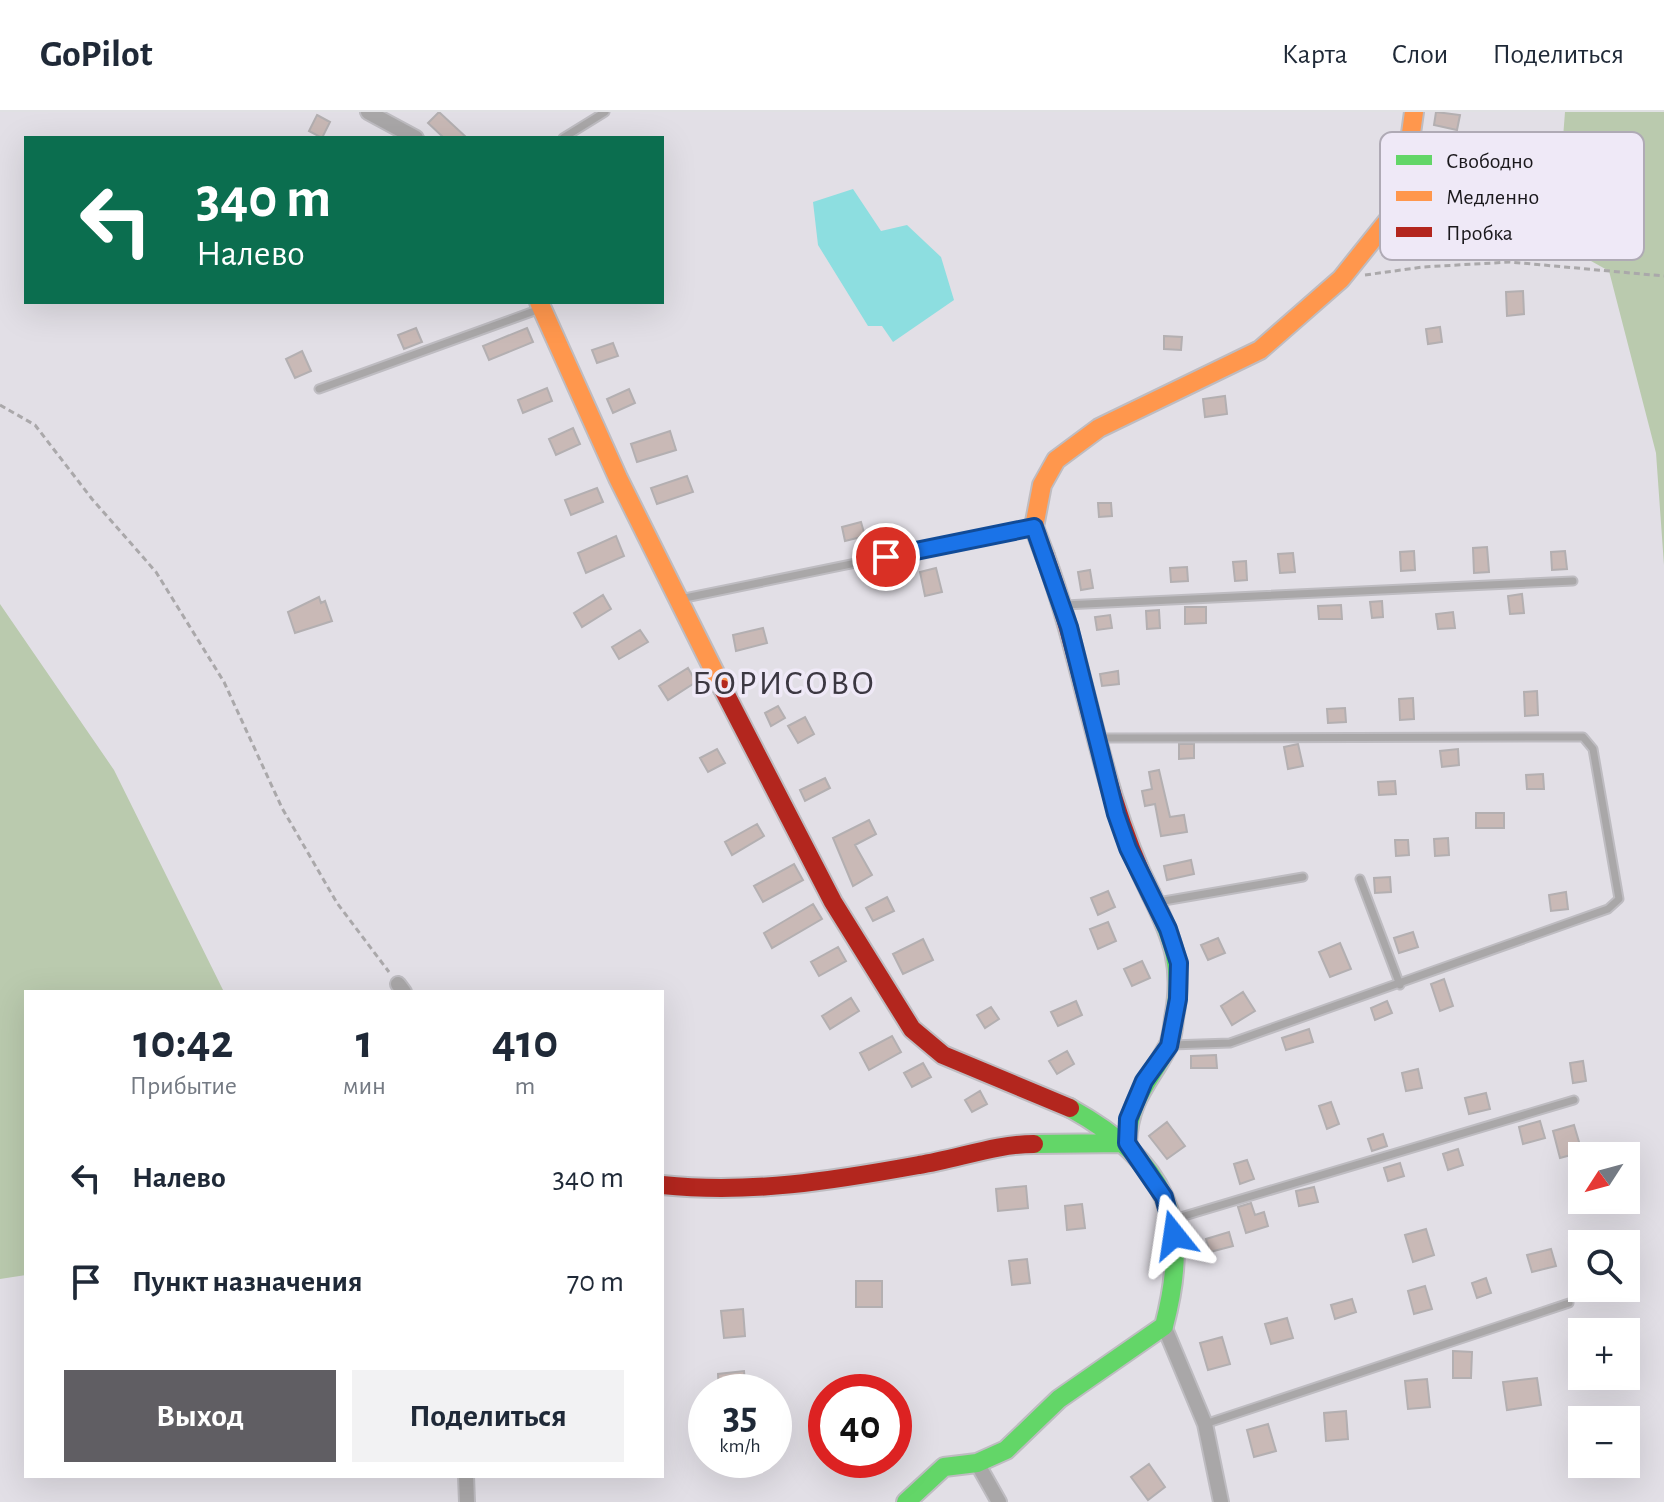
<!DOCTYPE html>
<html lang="ru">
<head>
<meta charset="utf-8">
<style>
	body { margin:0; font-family:"Alegreya Sans",sans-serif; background:#f2f2f3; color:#1f2937; height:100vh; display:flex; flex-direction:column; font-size:30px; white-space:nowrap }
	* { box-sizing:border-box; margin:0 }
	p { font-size:26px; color:#747a83 }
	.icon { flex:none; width:44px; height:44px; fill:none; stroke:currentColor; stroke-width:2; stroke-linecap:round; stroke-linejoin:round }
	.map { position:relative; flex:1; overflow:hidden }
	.panel { position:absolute; left:24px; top:878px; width:640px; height:488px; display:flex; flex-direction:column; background:#fff; border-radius:0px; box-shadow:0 8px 32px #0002 }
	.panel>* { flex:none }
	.banner { position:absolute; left:24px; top:24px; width:640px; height:168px; border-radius:0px; box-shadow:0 8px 32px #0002; background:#0b6e4f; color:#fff; overflow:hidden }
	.needle { width:52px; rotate:234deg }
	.fabs { position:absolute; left:1568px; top:1030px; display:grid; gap:16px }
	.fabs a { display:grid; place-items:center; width:72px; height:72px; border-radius:0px; background:#fff; box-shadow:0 8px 32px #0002; font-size:40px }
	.speed { position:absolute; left:688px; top:1262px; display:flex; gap:16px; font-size:40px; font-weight:700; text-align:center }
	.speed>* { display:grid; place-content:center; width:104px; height:104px; border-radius:50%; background:#fff; box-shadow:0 8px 32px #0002; line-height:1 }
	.speed small { font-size:20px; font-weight:400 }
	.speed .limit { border:12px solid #d22; background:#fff; color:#111 }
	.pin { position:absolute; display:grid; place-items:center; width:68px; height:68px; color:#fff; margin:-34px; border:4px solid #fff; border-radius:50%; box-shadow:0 2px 8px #0007 }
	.me { position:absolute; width:88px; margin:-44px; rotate:345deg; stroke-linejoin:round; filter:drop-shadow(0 0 6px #0008) }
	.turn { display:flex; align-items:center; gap:28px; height:168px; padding:0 40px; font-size:36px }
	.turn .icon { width:104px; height:104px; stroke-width:2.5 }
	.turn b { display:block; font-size:56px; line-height:68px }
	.eta { display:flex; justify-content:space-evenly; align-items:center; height:136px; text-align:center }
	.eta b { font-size:48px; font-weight:700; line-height:56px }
	.button { display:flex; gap:16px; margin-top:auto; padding:16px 40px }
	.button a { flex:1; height:92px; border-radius:0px; background:#605e63; color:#fff; font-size:32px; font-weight:700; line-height:92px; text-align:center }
	.button a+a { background:#f2f2f3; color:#1f2937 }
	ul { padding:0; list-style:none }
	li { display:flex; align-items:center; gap:24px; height:104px; padding:0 40px }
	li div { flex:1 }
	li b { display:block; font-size:30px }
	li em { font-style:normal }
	header { display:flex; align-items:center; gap:48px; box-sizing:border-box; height:112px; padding:0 40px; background:#fff; border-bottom:2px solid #e0e1e3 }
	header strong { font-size:38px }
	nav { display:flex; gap:44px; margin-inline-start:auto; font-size:28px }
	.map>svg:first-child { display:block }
</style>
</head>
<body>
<header>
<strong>GoPilot</strong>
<nav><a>Карта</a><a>Слои</a><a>Поделиться</a></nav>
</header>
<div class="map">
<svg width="1664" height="1390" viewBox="0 0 1664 1390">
	<rect width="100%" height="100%" fill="#e2dfe6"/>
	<path fill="#bacaae" d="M1565,0h99v453l-8,-112 -47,-182 -54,-30z
		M0,492l114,166 110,222h-198v283l-26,4z"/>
	<path fill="#8ddee0" d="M853,77l28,42 26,-6 34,32 13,43 -61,42 -11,-16h-14l-50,-81 -5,-43z"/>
	<path fill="#c9b9b6" stroke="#b3afb1" stroke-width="2" d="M439,0l28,26h-23l-16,-15z
		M1436,0l24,3 -3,15 -23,-5z
		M317,3l13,7 -8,16 -13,-7z
		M1523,179l1,23 -17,2 -1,-24z
		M1440,215l2,15 -14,2 -2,-15z
		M416,216l6,14 -18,7 -6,-14z
		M527,216l6,14 -44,18 -6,-14z
		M1164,224l18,1 -1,13 -17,-1z
		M613,231l5,13 -21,7 -5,-13z
		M302,239l9,20 -16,7 -9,-19z
		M547,276l5,13 -29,12 -5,-13z
		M629,277l6,14 -22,10 -6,-14z
		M1225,284l2,18 -22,3 -2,-18z
		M573,316l7,16 -24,11 -7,-16z
		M670,319l6,19 -39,12 -6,-18z
		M687,364l6,16 -36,12 -6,-16z
		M597,376l6,14 -32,13 -6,-15z
		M1098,391h13l1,13 -13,1z
		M861,410l4,14 -20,5 -3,-14z
		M616,424l8,20 -38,17 -8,-20z
		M1487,435l2,25 -15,1 -1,-25z
		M1414,439l1,19 -14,1 -1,-19z
		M1565,439l2,18 -15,1 -1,-18z
		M1293,441l2,19 -15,1 -2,-19z
		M1246,449l1,19 -12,1 -2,-19z
		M1187,455l1,14 -17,1 -1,-14z
		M936,456l6,24 -17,4 -5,-24z
		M1090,458l3,18 -12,2 -3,-18z
		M1522,482l2,19 -14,1 -2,-18z
		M603,483l8,14 -29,18 -8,-14z
		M319,485l2,6 4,-2 7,20 -37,12 -7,-21z
		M1382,489l1,16 -11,1 -2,-16z
		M1341,493l1,14h-23l-1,-13z
		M1185,495h21v16l-21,1z
		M1159,498l1,18 -13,1 -1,-18z
		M1453,500l2,16 -17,1 -2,-15z
		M1110,503l2,13 -15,2 -2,-13z
		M763,516l4,15 -31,8 -3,-16z
		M640,518l8,12 -29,17 -7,-12z
		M688,556l8,14 -28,18 -9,-14z
		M1118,559l1,13 -17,2 -2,-12z
		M1537,579l1,24 -13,1 -1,-24z
		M1413,586l1,21 -14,1 -1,-21z
		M778,594l7,12 -14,8 -6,-13z
		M1345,596l1,14 -18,1 -1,-14z
		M805,605l9,17 -16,9 -10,-17z
		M1179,632h15v14l-15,1z
		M1298,632l5,22 -15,3 -4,-22z
		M717,637l8,14 -17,9 -8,-14z
		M1458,637l1,16 -17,2 -2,-16z
		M1159,658l11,47 14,-2 3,17 -26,4 -6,-32 -10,2 -3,-15 10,-2 -3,-17z
		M1543,662l1,15h-17l-1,-14z
		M825,666l5,10 -25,13 -5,-11z
		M1395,669l1,13 -17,1 -1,-13z
		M1476,701h28v15h-28z
		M869,708l7,14 -21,11 17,30 -19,11 -20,-48z
		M757,712l7,12 -32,19 -7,-13z
		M1448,726l1,17 -14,1 -1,-17z
		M1395,728h13l1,15 -13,1z
		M1191,748l3,14 -27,6 -3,-14z
		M794,752l9,16 -40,22 -9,-16z
		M1390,765l1,15 -16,1 -1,-15z
		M1108,779l7,16 -17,8 -7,-17z
		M1566,780l2,17 -17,2 -2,-16z
		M887,785l7,14 -21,10 -7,-13z
		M813,792l9,15 -50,29 -8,-15z
		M1108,810l8,19 -18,8 -8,-20z
		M1413,820l5,15 -19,6 -5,-15z
		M1218,826l7,15 -17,7 -7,-15z
		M923,827l10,21 -30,14 -10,-20z
		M1340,831l11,26 -21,8 -11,-25z
		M838,835l8,14 -27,15 -8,-14z
		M1142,849l8,17 -18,8 -8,-17z
		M1444,867l9,27 -13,5 -9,-27z
		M1243,880l12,19 -23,14 -11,-19z
		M851,886l8,13 -29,18 -8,-13z
		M1076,889l6,14 -24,11 -7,-14z
		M1387,889l5,12 -17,7 -4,-12z
		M991,895l8,12 -14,9 -8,-13z
		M1309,917l4,13 -27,8 -4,-12z
		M892,924l9,16 -32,18 -9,-17z
		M1067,939l7,13 -17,10 -8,-13z
		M1216,943l1,13h-26v-12z
		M1583,949l3,20 -13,2 -3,-20z
		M923,951l8,14 -19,10 -8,-14z
		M1418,957l4,19 -16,3 -4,-18z
		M980,979l7,13 -15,8 -7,-12z
		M1486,981l4,16 -21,5 -4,-16z
		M1331,990l8,22 -12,5 -8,-23z
		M1540,1009l5,17 -22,6 -4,-17z
		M1167,1010l18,24 -18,13 -18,-23z
		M1574,1013l8,27 -22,6 -7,-27z
		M1383,1022l4,12 -15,5 -4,-12z
		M1458,1037l5,16 -15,5 -5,-16z
		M1247,1048l7,19 -14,5 -6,-20z
		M1400,1051l4,13 -16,5 -4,-13z
		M1026,1074l2,22 -30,3 -2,-22z
		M1314,1075l4,15 -19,4 -3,-15z
		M1251,1091l4,12 9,-3 4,14 -22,7 -8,-26z
		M1082,1092l3,24 -18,2 -2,-24z
		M1426,1117l8,26 -21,7 -8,-27z
		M1229,1120l4,14 -23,6 -4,-13z
		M1551,1137l5,17 -24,6 -5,-17z
		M1027,1147l3,24 -18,2 -3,-24z
		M1486,1166l5,15 -14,5 -5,-15z
		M856,1169h26v26h-26z
		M1425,1174l7,23 -18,5 -6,-23z
		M1352,1187l4,13 -21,7 -4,-14z
		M743,1197l2,27 -21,2 -3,-27z
		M1287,1206l6,20 -22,6 -6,-20z
		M1222,1225l8,27 -22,6 -8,-27z
		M1453,1239l19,1 -1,26h-18z
		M744,1259l2,21h-27l-1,-18z
		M1537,1266l4,27 -34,5 -4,-28z
		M1427,1267l3,28 -22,2 -3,-28z
		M1346,1299l2,28 -22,2 -2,-28z
		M1268,1312l8,27 -22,6 -7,-27z
		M1149,1352l16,23 -17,13 -17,-23z"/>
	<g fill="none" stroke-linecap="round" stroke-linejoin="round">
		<defs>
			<path id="lane" d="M563,26l42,-26
				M319,277l221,-80
				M680,487l352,-72
				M1064,493l509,-24
				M1098,626l485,-1 10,12 26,150 -11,10 -378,134 -59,2
				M1360,767l40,106
				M1158,790l145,-25
				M1174,1107l400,-119
				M1205,1312l364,-121"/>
			<path id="street" d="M368,0l48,26
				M398,872l6,8
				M1164,1214l41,98 16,78
				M977,1351l22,39
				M466,1364l1,26"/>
			<path id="fast" d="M1034,1032l93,-1c2,-44 21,-59 40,-95 5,-8 6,-20 7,-30 10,-51 -1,-79 -23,-124
				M906,1390l38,-35 33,-4 29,-13 53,-51 105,-73c28,-107 3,-164 -94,-218"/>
			<path id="slow" d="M539,190l79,176 105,211
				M1045,444l-11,-29 8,-42 14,-25 43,-32 161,-78 81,-71 52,-65 11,-31 10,-71"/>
			<path id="jam" d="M1045,444c41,111 53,231 106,338
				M723,577l110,213 79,127 31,26 127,53
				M662,1073c89,9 169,-4 257,-20 39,-6 76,-21 115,-21"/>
		</defs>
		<use href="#lane" stroke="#bebcc1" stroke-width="11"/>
		<use href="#street" stroke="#bebcc1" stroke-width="18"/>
		<use href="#fast" stroke="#bebcc1" stroke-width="22"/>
		<use href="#slow" stroke="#bebcc1" stroke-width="22"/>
		<use href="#jam" stroke="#bebcc1" stroke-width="22"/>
		<path stroke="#aaa8aa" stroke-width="3" stroke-dasharray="6 4" stroke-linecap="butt" d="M1365,163l58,-8 87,-5 154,14
			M0,293l35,20 57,74 64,73 68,110 58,126 55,95 52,69"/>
		<use href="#lane" stroke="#a9a7a8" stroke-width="7"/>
		<use href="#street" stroke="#a9a7a8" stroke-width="14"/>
		<use href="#fast" stroke="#63d668" stroke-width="18"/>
		<use href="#slow" stroke="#ff974d" stroke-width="18"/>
		<use href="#jam" stroke="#b3261e" stroke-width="18"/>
	</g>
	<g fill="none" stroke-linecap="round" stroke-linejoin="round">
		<defs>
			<path id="route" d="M886,445l148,-30 35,100 47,187 12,34 40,81 11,34 -1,36 -9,47 -25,35 -16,38 -1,24 37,54 10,38"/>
		</defs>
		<use href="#route" stroke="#114b97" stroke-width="20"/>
		<use href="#route" stroke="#1a73e8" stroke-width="14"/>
	</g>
	<g text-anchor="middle" stroke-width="7" stroke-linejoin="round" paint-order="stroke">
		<g font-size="34" letter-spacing="2" fill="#3c3842" stroke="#efe9f7">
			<text x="784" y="582">БОРИСОВО</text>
		</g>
	</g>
	<rect x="1380" y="20" width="264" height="128" rx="12" fill="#efe9f7" stroke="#afaab5" stroke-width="2"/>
	<rect x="1396" y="43" width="36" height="10" fill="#63d668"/>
	<rect x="1396" y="79" width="36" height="10" fill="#ff974d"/>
	<rect x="1396" y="115" width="36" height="10" fill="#b3261e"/>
	<g font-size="22" fill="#1a181c">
		<text x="1446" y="56">Свободно</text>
		<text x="1446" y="92">Медленно</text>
		<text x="1446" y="128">Пробка</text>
	</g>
</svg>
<div class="fabs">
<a><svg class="needle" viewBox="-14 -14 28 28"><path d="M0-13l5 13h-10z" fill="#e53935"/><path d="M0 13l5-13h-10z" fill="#747a83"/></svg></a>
<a><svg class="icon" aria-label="search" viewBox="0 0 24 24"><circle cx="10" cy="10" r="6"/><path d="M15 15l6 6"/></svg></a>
<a>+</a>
<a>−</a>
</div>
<div class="speed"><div>35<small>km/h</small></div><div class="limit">40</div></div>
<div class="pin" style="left:886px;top:445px;background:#d93025"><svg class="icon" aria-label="arrive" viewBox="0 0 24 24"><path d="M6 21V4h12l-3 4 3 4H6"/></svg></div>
<svg class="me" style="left:1174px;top:1123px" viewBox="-20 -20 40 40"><path d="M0-17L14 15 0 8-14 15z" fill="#1a73e8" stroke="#fff" stroke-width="4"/></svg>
<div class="banner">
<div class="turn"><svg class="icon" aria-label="left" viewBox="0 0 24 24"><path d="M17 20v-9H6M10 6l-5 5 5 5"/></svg><div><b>340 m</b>Налево</div></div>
</div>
<section class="panel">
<div class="eta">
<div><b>10:42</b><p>Прибытие</p></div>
<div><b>1</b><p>мин</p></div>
<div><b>410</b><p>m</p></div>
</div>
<ul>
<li><svg class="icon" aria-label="left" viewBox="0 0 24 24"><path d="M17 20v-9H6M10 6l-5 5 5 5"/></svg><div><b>Налево</b></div><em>340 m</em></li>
<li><svg class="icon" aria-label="arrive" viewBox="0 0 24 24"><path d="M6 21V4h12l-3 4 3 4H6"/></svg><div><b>Пункт назначения</b></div><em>70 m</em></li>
</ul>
<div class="button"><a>Выход</a><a>Поделиться</a></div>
</section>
</div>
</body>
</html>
